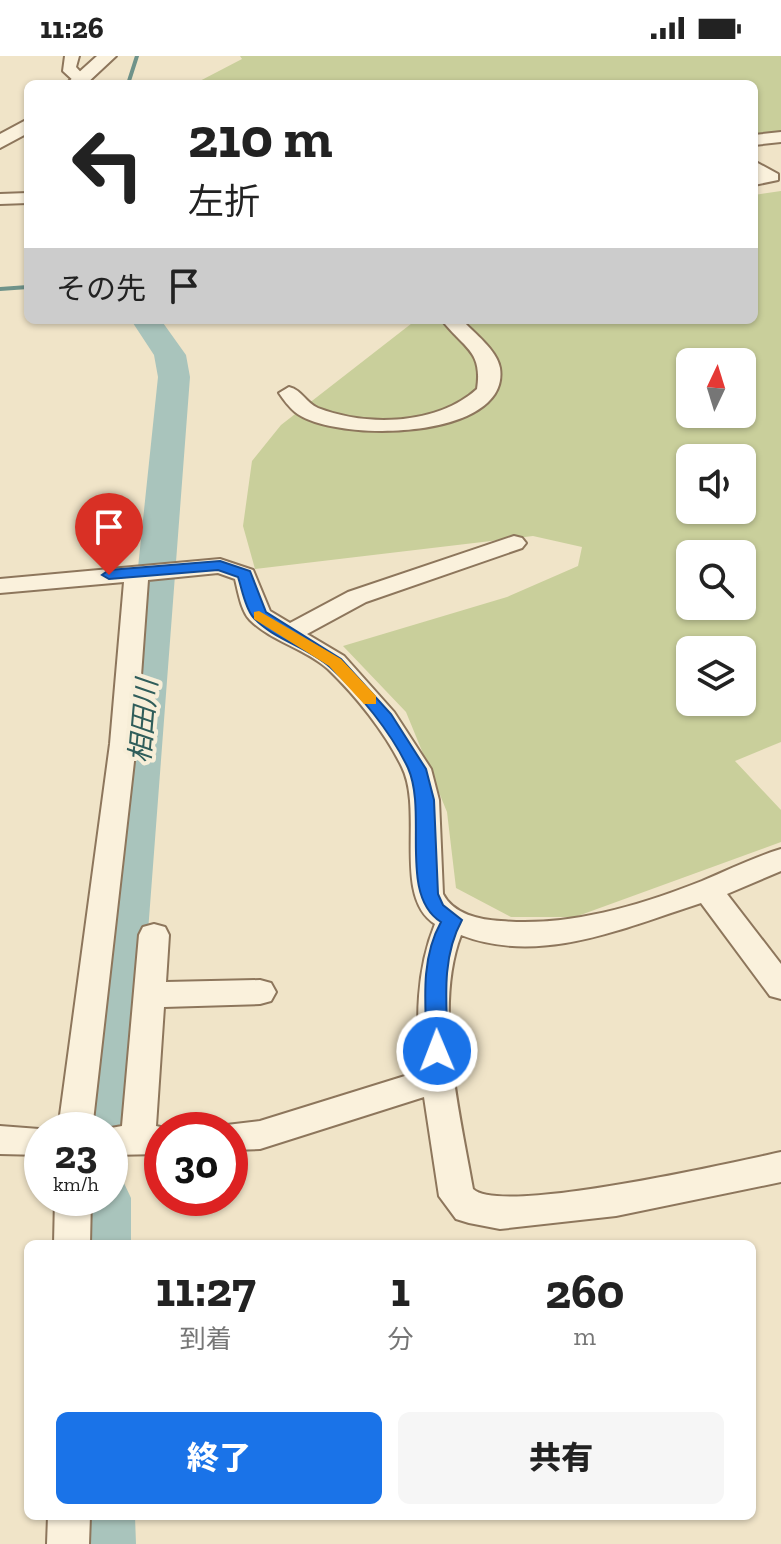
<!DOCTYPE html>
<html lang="ja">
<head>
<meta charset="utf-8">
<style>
	body { margin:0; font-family:"Zilla Slab","Noto Sans JP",serif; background:#f6f6f6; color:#222; height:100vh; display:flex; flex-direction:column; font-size:30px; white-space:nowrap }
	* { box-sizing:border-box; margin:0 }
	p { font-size:26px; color:#767676 }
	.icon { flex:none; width:44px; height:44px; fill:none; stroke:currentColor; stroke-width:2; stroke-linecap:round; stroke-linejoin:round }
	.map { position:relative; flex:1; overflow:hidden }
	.details { position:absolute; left:24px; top:1184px; width:732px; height:280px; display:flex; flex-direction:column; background:#fff; border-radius:12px; box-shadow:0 2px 6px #0004 }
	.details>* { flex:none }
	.hud { position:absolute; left:24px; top:24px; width:734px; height:244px; border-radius:12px; box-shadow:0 2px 6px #0004; background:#fff; color:#222; overflow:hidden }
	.needle { width:52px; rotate:4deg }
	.buttons { position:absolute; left:676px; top:292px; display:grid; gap:16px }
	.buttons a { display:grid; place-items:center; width:80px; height:80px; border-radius:12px; background:#fff; box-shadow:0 2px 6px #0004; font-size:40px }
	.speed { position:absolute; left:24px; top:1056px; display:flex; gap:16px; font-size:40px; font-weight:700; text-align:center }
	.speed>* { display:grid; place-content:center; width:104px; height:104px; border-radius:50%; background:#fff; box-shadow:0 2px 6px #0004; line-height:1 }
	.speed small { font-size:20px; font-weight:400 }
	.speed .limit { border:12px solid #d22; background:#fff; color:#111 }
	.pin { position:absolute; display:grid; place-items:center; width:68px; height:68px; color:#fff; margin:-82px -34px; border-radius:50% 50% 50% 0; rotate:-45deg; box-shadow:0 0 8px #0007 }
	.pin .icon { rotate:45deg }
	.me { position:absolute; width:88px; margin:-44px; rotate:359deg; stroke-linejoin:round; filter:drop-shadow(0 0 6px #0008) }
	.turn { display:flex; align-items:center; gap:28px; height:168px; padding:0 32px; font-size:36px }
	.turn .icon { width:104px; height:104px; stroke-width:2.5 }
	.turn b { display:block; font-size:56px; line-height:68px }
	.then { display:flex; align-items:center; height:76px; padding:0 32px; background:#0003; gap:16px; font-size:30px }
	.eta { display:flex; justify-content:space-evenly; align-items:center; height:136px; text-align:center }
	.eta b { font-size:48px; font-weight:800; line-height:56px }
	.primary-button { display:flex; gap:16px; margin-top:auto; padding:16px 32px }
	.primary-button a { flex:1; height:92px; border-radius:12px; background:#1a73e8; color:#fff; font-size:32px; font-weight:800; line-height:92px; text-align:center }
	.primary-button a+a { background:#f6f6f6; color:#222 }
	.status { display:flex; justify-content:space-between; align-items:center; height:56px; padding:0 40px; background:#fff; direction:ltr }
	.status svg { height:22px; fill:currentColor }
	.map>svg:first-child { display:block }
</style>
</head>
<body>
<div class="status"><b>11:26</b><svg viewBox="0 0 49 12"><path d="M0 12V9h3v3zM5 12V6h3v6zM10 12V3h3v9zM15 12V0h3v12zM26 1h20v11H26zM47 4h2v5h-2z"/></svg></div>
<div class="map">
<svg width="781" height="1488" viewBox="0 0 781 1488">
	<rect width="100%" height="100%" fill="#f0e4c8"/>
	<path fill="#c9cf9b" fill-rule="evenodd" d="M240,0h541v76l-27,4v-52h-560l48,-25z
		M781,135v551l-46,19 46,49v32l-206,75h-64l-55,-29 -9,-76 -41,-100 -63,-66 164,-49 71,-31 4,-19 -49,-11 -278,33 -12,-43 9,-65 29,-36 135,-105h338v-125zM690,306h52v52h-52zM690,402h52v52h-52zM690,498h52v52h-52zM690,594h52v52h-52z"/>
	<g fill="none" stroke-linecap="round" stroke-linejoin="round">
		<path stroke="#6f938a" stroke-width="4" d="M128,28l9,-28
			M0,233l28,-2"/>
		<path fill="#a9c4bc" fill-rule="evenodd" d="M131,264h30l25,35 4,22 -57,753 -8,16 -15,5v-21h-31l79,-753 -4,-22z
			M110,1121l13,4 8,17v46h-56v-46h35z
			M71,1460h64l1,28h-66z"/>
		<defs>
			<path id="minor" d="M65,0h14l-3,11 11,12 -2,3h-10l-12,-11z
				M781,76v10l-27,3v-10z
				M754,105l24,13v6l-24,5z
				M28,137v10l-28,1v-10z
				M442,264h20c12,13 35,30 38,48 11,73 -167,75 -205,44 -6,-5 -12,-13 -16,-19l10,-6c13,3 17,16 29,21 49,19 119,17 159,-19 6,-39 -14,-41 -35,-69z
				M514,480l8,2 4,5 -4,5 -156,54 -59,32 37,22 50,56 37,57 8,31 4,94c10,20 37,26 58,27 67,6 138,-15 201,-40 26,-11 52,-24 79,-32v22l-54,23 54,70v35l-11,-3 -69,-93c-75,24 -160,63 -240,32 -28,73 -1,179 12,254 28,27 261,-27 308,-37v30l-165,34 -116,13 -31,-6 -13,-4 -17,-23 -15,-99 -164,52 -30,1v-20h-14l2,-4 42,-5 161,-50c-5,-50 -5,-100 14,-147 -43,-27 -11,-113 -33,-157 -17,-35 -46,-71 -74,-98 -22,-20 -57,-28 -78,-49 -9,-9 -12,-29 -15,-41l-17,-6 -70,7 -12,164 -44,386h-34l52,-386 14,-162 -124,11v-14l220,-20 33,11 17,41 20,12 58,-31z
				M154,868l11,3 4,8 -3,47 94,-2 11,3 5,9 -5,9 -11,3 -96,3 -8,119 18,4h-12v24l-52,1v-25h-10l22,-4 17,-191 4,-8z
				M0,1070l52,4h-10v25l-42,-1z
				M55,1142h36l-1,46h-36z
				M48,1460h42l-1,28h-42z"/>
			<path id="tertiary" d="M97,0h19l-30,28h-20z
				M28,63v14l-28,15v-14z"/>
		</defs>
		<use href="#minor" stroke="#8d765c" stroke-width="4"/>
		<use href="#tertiary" stroke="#8d765c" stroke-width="4"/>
		<use href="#minor" fill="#faf1dc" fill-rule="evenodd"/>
		<use href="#tertiary" fill="#faf1dc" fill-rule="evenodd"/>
	</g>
	<path fill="#1a73e8" stroke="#114b97" stroke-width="2" d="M220,505l30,10 16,41 75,47 50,55 35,55 8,31 4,94 5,11 19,15c-22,40 -15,86 -14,131l-3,6h-15l-3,-6c-1,-43 -8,-90 14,-129 -43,-27 -13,-109 -33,-154 -17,-36 -49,-75 -78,-101 -22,-20 -58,-28 -77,-50 -8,-9 -11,-28 -15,-40l-20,-7 -109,9 -7,-4 7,-5z"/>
	<path fill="#f59e0b" d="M259,555l82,48 35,37v8h-12l-35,-38 -75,-47v-7z"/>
	<g text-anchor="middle" stroke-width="8" stroke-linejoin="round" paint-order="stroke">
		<g font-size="28" font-style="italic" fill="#2f5d5a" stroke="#f7eed8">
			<text transform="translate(143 665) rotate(-85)" y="10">相田川</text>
		</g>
	</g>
</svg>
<div class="buttons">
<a><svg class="needle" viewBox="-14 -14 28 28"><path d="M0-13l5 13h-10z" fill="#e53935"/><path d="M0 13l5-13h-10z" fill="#767676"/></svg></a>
<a><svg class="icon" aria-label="sound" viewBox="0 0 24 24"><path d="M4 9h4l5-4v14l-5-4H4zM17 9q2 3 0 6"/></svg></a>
<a><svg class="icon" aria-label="search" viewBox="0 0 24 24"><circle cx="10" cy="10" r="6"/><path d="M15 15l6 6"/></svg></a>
<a><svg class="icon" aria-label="layers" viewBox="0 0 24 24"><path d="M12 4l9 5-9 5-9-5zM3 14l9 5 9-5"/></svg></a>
</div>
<div class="speed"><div>23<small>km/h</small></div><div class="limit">30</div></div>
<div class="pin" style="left:109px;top:519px;background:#d93025"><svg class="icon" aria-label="arrive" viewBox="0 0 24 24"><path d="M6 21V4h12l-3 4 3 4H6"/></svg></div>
<svg class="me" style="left:437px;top:995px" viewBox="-20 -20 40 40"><circle r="17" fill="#1a73e8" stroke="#fff" stroke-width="3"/><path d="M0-11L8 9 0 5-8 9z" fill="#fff"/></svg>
<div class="hud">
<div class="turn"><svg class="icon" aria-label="left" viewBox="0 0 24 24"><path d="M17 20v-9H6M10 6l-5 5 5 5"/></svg><div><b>210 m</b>左折</div></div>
<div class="then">その先<svg class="icon" aria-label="arrive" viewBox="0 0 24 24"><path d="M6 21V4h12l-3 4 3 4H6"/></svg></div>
</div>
<section class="details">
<div class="eta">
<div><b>11:27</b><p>到着</p></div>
<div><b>1</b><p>分</p></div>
<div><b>260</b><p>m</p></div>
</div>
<div class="primary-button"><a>終了</a><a>共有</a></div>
</section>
</div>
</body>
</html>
